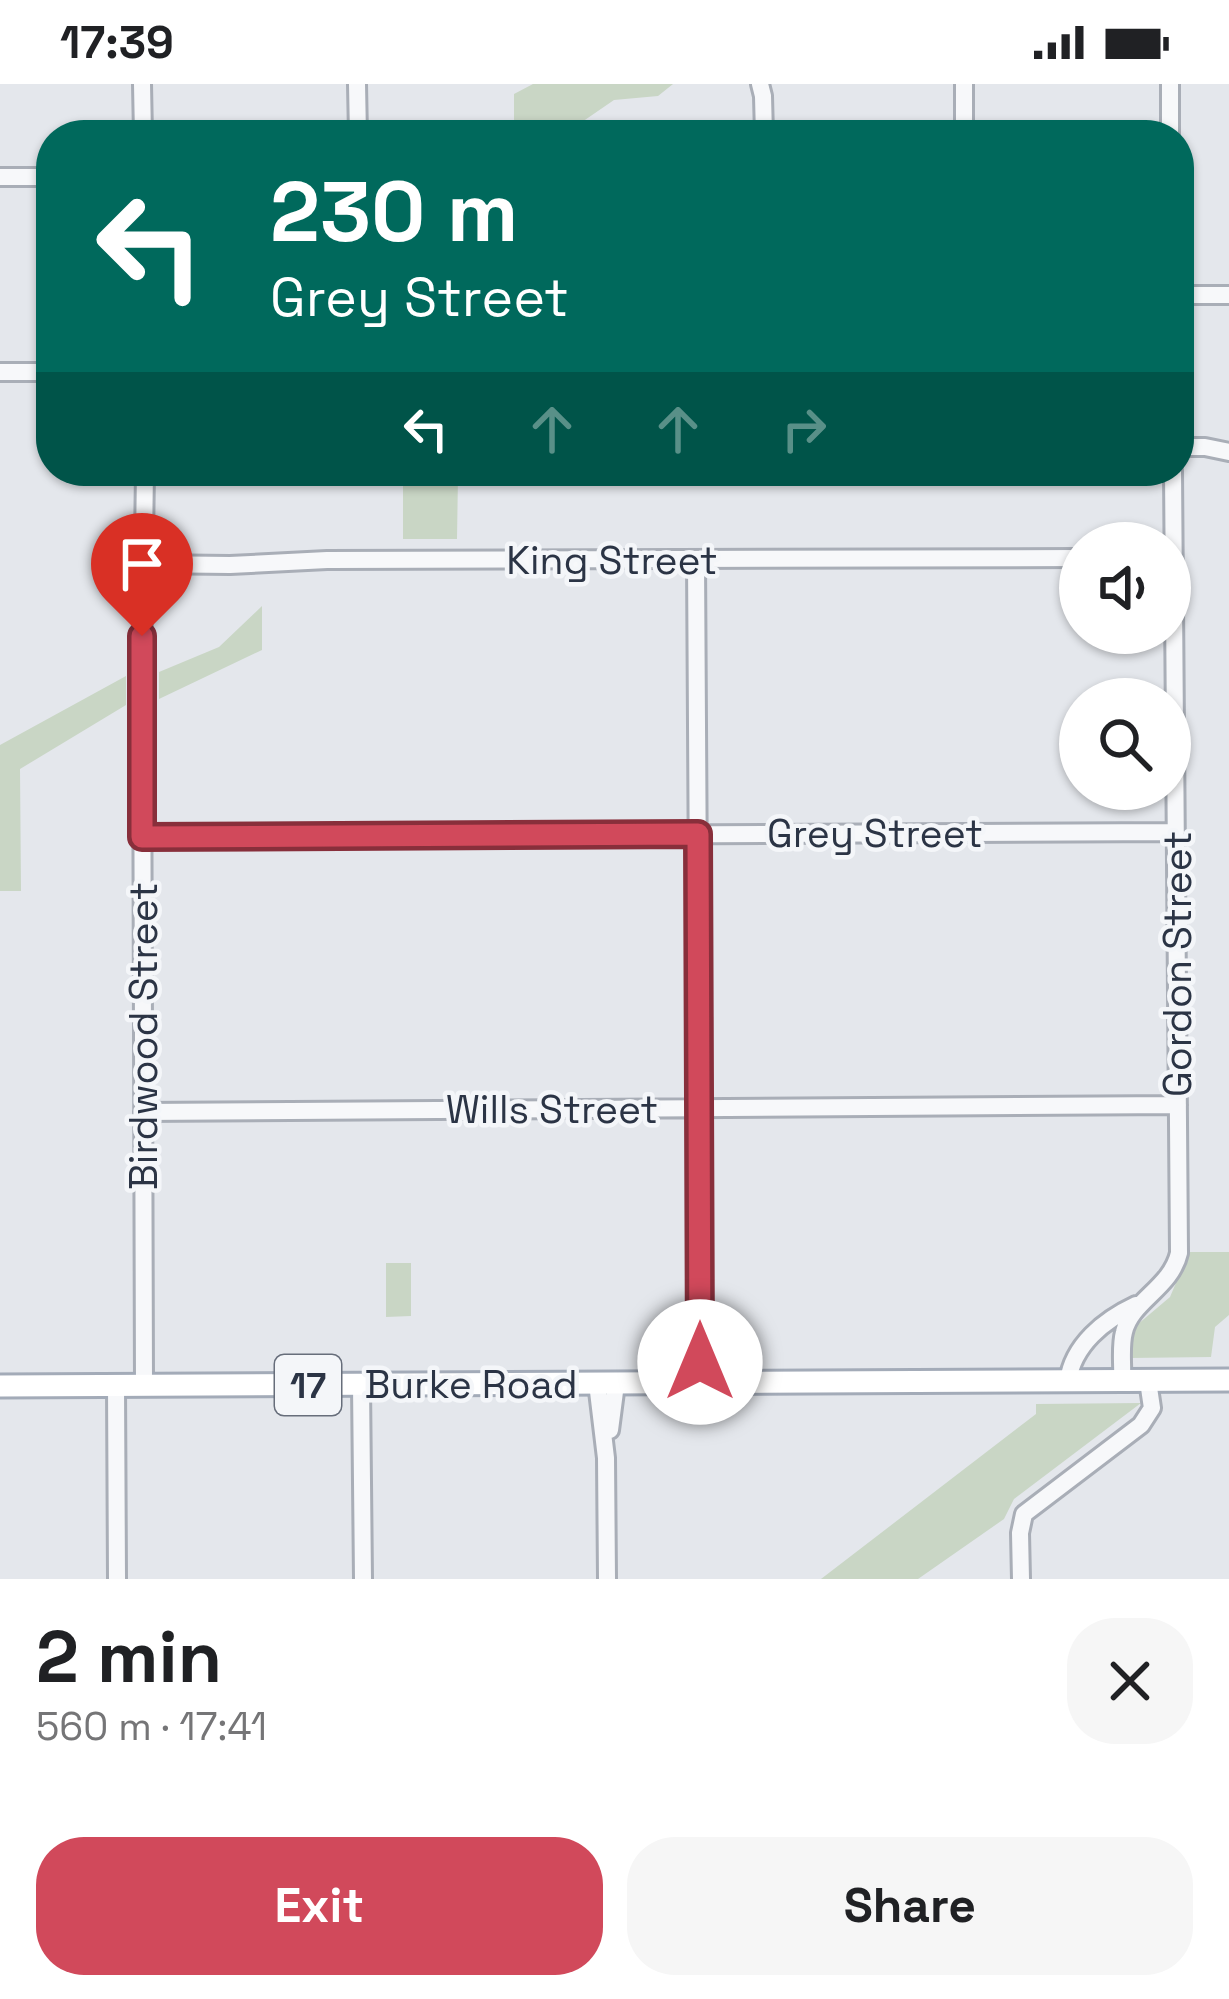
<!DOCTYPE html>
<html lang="en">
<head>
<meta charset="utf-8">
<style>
  :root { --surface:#fff; --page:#f6f6f6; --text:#202124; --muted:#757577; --accent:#d1495b }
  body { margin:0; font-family:"Space Grotesk",sans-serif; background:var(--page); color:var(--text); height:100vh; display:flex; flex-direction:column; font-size:45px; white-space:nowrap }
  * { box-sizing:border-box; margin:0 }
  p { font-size:39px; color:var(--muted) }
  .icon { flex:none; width:66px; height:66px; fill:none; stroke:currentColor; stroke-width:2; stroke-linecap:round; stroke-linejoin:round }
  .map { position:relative; height:1495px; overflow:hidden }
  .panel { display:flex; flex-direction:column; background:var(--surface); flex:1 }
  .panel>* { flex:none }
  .hud { position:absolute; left:36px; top:36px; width:1158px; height:366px; border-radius:48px; box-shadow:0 3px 9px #0004; background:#00695c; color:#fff; overflow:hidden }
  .fabs { position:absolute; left:1059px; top:438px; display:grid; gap:24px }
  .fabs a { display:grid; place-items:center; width:132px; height:132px; border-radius:50%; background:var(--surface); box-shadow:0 3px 9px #0004; font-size:60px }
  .pin { position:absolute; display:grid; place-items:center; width:102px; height:102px; color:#fff; margin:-123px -51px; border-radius:50% 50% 50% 0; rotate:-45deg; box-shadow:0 0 12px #0007 }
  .pin .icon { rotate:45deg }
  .me { position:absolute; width:132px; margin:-66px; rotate:0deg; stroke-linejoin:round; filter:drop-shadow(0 0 9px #0008) }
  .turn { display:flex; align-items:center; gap:42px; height:252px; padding:0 36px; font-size:54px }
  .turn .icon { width:156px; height:156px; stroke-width:2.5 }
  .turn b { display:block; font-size:84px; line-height:102px }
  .lanes { display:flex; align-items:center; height:114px; padding:0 36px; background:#0003; justify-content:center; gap:60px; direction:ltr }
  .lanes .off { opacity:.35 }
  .round { display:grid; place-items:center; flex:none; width:126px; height:126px; border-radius:48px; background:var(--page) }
  .summary { display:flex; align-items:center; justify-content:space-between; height:204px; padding:0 36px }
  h1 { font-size:72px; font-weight:800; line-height:90px }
  .primary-button { display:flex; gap:24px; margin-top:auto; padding:24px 36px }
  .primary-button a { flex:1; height:138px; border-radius:48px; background:var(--accent); color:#fff; font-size:48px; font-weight:800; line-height:138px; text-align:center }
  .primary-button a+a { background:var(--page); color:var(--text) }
  .status { display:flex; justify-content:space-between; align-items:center; height:84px; padding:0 60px; background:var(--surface); direction:ltr }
  .status svg { height:33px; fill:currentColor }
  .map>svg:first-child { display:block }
  .green { fill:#c9d6c5 }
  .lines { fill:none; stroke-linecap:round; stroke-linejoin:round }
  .minor-casing { stroke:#a9aeb7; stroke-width:22 }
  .major-casing { stroke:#a3abb8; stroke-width:27 }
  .minor { stroke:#f7f8fa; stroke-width:16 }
  .major { stroke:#fff; stroke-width:21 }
  .route-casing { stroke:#882f3b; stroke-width:30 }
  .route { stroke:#d1495b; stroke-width:21 }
  .labels { text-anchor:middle; stroke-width:9; stroke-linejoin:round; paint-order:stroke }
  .shield { fill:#f4f6f9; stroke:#676e7b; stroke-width:3 }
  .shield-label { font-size:36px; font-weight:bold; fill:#2b3445 }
  .street-label { font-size:39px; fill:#2b3445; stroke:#f4f6f9 }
</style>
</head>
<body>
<div class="status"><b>17:39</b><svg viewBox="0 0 49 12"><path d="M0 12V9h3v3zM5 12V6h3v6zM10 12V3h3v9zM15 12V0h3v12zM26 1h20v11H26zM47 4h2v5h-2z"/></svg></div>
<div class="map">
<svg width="1229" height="1495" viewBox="0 0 1229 1495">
  <rect width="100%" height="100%" fill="#e4e7ec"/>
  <path class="green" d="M 533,0 L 673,0 L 658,12 L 614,16 L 563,51 L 514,51 L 514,10 Z
    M 403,387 L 462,387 L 458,392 L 457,455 L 403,455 Z
    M 262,522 L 262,566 L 159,615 L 159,588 L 219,563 Z
    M 126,592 L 126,621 L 20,685 L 21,807 L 0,807 L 0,661 Z
    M 1189,1168 L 1229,1168 L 1229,1231 L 1215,1243 L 1211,1273 L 1129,1274 L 1131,1246 L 1170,1213 Z
    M 386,1179 L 411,1179 L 411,1232 L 386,1233 Z
    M 1141,1319 L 1014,1415 L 1004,1435 L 918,1495 L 821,1495 L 1036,1330 L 1036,1320 Z"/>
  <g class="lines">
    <g class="minor-casing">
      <path id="minor" d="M 142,0 L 143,51
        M 357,0 L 358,51
        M 760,0 L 763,12 L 764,51
        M 964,0 L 964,51
        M 1170,0 L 1170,51
        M 0,93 L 51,93
        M 1179,211 L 1229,211
        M 1179,252 L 1183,273 L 1179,289
        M 0,288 L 51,288
        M 1179,363 L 1205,363 L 1229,368
        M 696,476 L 701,1299
        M 144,480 L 230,481 L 327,476 L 1080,474
        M 142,753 L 1176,748
        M 143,1028 L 1178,1021
        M 1068,1297 C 1073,1261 1104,1236 1136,1221
        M 1122,1297 C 1123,1281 1120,1263 1124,1248 C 1131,1217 1171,1204 1179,1169 L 1173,387
        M 597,1299 L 606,1374 L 607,1495
        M 361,1301 L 363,1495
        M 116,1302 L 117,1495
        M 144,1302 L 142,598 L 145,387
        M 610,1346 L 616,1300
        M 1021,1495 L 1020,1449 L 1024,1430 L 1141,1341 L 1152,1324 L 1148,1297"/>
    </g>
    <g class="major-casing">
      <path id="major" d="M 0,1302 L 1229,1296"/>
    </g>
    <use href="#minor" class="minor"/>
    <use href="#major" class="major"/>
  </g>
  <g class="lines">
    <g class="route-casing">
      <path id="route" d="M 142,552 L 142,753 L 698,750 L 700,1278"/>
    </g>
    <use href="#route" class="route"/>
  </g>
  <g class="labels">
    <rect class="shield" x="275" y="1271" width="66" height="60" rx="9"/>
    <g class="shield-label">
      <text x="308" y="1314">17</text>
    </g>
    <g class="street-label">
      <text x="612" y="490">King Street</text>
      <text x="875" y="763">Grey Street</text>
      <text transform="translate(1177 880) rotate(-90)" y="14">Gordon Street</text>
      <text transform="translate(143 952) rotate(-90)" y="14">Birdwood Street</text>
      <text x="552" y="1039">Wills Street</text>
      <text x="471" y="1314">Burke Road</text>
    </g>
  </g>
</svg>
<div class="fabs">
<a><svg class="icon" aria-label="sound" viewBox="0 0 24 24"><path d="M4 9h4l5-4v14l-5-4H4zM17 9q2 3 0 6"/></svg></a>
<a><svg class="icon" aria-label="search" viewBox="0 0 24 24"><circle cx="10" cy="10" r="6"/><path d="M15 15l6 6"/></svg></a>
</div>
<div class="pin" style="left:142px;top:552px;background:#d93025"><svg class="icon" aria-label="arrive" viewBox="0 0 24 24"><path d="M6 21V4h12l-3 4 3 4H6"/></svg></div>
<svg class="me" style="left:700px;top:1278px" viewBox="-20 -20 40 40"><circle r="19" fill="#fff"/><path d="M0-13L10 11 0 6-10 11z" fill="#d1495b"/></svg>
<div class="hud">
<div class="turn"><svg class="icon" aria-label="left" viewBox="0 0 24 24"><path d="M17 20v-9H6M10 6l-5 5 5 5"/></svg><div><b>230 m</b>Grey Street</div></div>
<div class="lanes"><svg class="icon" aria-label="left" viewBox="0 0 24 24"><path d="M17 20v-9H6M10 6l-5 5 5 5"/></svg><svg class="icon off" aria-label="ahead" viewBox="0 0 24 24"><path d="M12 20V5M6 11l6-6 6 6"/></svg><svg class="icon off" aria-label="ahead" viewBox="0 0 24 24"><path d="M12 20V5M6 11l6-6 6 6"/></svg><svg class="icon off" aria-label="right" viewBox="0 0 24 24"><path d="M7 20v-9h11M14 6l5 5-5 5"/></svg></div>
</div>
</div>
<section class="panel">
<div class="summary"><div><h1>2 min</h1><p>560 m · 17:41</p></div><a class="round"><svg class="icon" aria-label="close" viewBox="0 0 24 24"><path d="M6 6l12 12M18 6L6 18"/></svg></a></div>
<div class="primary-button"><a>Exit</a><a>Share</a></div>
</section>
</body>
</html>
